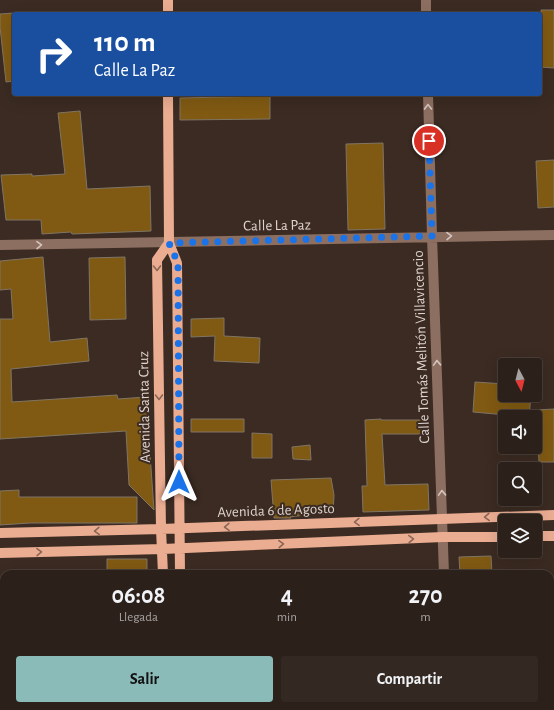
<!DOCTYPE html>
<html lang="es">
<head>
<meta charset="utf-8">
<style>
  :root { --surface:#2c201a; --page:#342823; --text:#f1f3f6; --muted:#a6a3a2; --line:#483e39; --accent:#8bbbb9 }
  body { margin:0; font-family:"Alegreya Sans",sans-serif; background:var(--page); color:var(--text); height:100vh; display:flex; flex-direction:column; font-size:15px; white-space:nowrap }
  * { box-sizing:border-box; margin:0 }
  p { font-size:13px; color:var(--muted) }
  .icon { flex:none; width:22px; height:22px; fill:none; stroke:currentColor; stroke-width:2; stroke-linecap:round; stroke-linejoin:round }
  .map { position:relative; flex:1; overflow:hidden }
  .drawer { position:absolute; left:0px; top:570px; width:554px; height:140px; display:flex; flex-direction:column; background:var(--surface); border-radius:12px 12px 0 0; box-shadow:0 4px 16px #0002,0 0 0 1px var(--line) }
  .drawer>* { flex:none }
  .hud { position:absolute; left:12px; top:12px; width:530px; height:84px; border-radius:4px; box-shadow:0 4px 16px #0002,0 0 0 1px var(--line); background:#1a4fa0; color:#fff; overflow:hidden }
  .needle { width:26px; rotate:173deg }
  .fabs { position:absolute; left:498px; top:358px; display:grid; gap:8px }
  .fabs a { display:grid; place-items:center; width:44px; height:44px; border-radius:4px; background:var(--surface); box-shadow:0 4px 16px #0002,0 0 0 1px var(--line); font-size:20px }
  .pin { position:absolute; display:grid; place-items:center; width:34px; height:34px; color:#fff; margin:-17px; border:2px solid #fff; border-radius:50%; box-shadow:0 1px 4px #0007 }
  .me { position:absolute; width:44px; margin:-22px; rotate:0deg; stroke-linejoin:round; filter:drop-shadow(0 0 3px #0008) }
  .turn { display:flex; align-items:center; gap:14px; height:84px; padding:0 16px; font-size:18px }
  .turn .icon { width:52px; height:52px; stroke-width:2.5 }
  .turn b { display:block; font-size:28px; line-height:34px }
  .eta { display:flex; justify-content:space-evenly; align-items:center; height:68px; text-align:center }
  .eta b { font-size:24px; font-weight:700; line-height:28px }
  .button { display:flex; gap:8px; margin-top:auto; padding:8px 16px }
  .button a { flex:1; height:46px; border-radius:4px; background:var(--accent); color:#111; font-size:16px; font-weight:700; line-height:46px; text-align:center }
  .button a+a { background:var(--page); color:var(--text) }
  .map>svg:first-child { display:block }
  .building { fill:#805a13; stroke:#807564 }
  .lines { fill:none; stroke-linecap:round; stroke-linejoin:round }
  .minor { stroke:#8d6f61; stroke-width:10 }
  .major { stroke:#ebad92; stroke-width:10 }
  .oneway { stroke:#d3c5be }
  .oneway2 { stroke:#8a6654 }
  .route { stroke:#1a73e8; stroke-width:7; stroke-dasharray:0 12.6 }
  .labels { text-anchor:middle; stroke-width:4; stroke-linejoin:round; paint-order:stroke }
  .street-label { font-size:15px; fill:#dfd4ce; stroke:#3b2b22 }
</style>
</head>
<body>
<div class="map">
<svg width="554" height="710" viewBox="0 0 554 710">
  <rect width="100%" height="100%" fill="#3b2b22"/>
  <path class="building" d="M 541,10 L 554,10 L 554,68 L 540,67 L 540,53 L 542,53 Z
    M 14,13 L 14,81 L 6,82 L 0,27 L 0,14 Z
    M 270,96 L 270,119 L 180,120 L 180,98 Z
    M 80,111 L 87,189 L 150,186 L 151,231 L 72,234 L 71,232 L 42,234 L 41,220 L 6,220 L 1,175 L 32,174 L 32,176 L 65,174 L 58,113 Z
    M 383,143 L 385,229 L 348,230 L 346,144 Z
    M 554,160 L 554,207 L 538,208 L 536,161 Z
    M 43,257 L 50,342 L 87,338 L 89,361 L 11,369 L 12,402 L 117,395 L 118,399 L 146,397 L 154,510 L 129,485 L 126,431 L 0,439 L 0,319 L 13,319 L 11,289 L 0,290 L 0,261 Z
    M 125,257 L 126,319 L 90,320 L 89,258 Z
    M 224,318 L 224,336 L 260,338 L 259,363 L 214,361 L 215,336 L 191,337 L 191,319 Z
    M 475,382 L 505,384 L 505,395 L 531,395 L 529,417 L 473,412 Z
    M 554,409 L 554,462 L 539,462 L 536,410 Z
    M 191,419 L 244,419 L 244,432 L 191,432 Z
    M 381,419 L 381,420 L 428,420 L 428,434 L 382,434 L 385,485 L 428,484 L 429,510 L 363,512 L 362,486 L 367,486 L 365,420 Z
    M 252,433 L 272,434 L 272,458 L 252,458 Z
    M 310,445 L 311,460 L 293,459 L 292,447 Z
    M 331,478 L 334,495 L 333,514 L 312,514 L 290,517 L 291,518 L 274,518 L 271,480 Z
    M 19,490 L 19,497 L 137,497 L 137,523 L 30,523 L 0,525 L 0,491 Z
    M 491,556 L 492,574 L 460,574 L 459,557 Z
    M 107,559 L 147,559 L 147,574 L 107,574 Z"/>
  <g class="lines">
    <path class="minor" d="M 426,0 L 426,14
      M 428,94 L 432,236 L 444,574
      M 0,245 C 185,243 369,237 554,235
      M 449,706 L 449,710"/>
    <path class="major" d="M 168,0 L 168,14
      M 168,94 L 169,243
      M 0,533 L 161,529 L 554,515
      M 535,536 L 554,536
      M 0,553 L 163,549 L 443,537 L 505,537
      M 163,574 L 161,529 L 157,260 L 169,243 L 177,263 L 180,574
      M 164,706 L 164,710
      M 180,710 L 180,706"/>
  </g>
  <defs><path id="oneway-chevron" d="M-2-3.5L2.5 0L-2 3.5" fill="none" stroke-width="1.6" stroke-linecap="round" stroke-linejoin="round"/></defs>
  <g class="oneway">
    <use href="#oneway-chevron" transform="translate(428 107) rotate(-91)"/>
    <use href="#oneway-chevron" transform="translate(449 236) rotate(-1)"/>
    <use href="#oneway-chevron" transform="translate(39 245) rotate(-1)"/>
    <use href="#oneway-chevron" transform="translate(437 363) rotate(-92)"/>
    <use href="#oneway-chevron" transform="translate(442 493) rotate(-92)"/>
  </g>
  <g class="oneway2">
    <use href="#oneway-chevron" transform="translate(157 268) rotate(89)"/>
    <use href="#oneway-chevron" transform="translate(159 397) rotate(89)"/>
    <use href="#oneway-chevron" transform="translate(487 517) rotate(178)"/>
    <use href="#oneway-chevron" transform="translate(357 522) rotate(178)"/>
    <use href="#oneway-chevron" transform="translate(227 527) rotate(178)"/>
    <use href="#oneway-chevron" transform="translate(97 531) rotate(178)"/>
    <use href="#oneway-chevron" transform="translate(411 539) rotate(-2)"/>
    <use href="#oneway-chevron" transform="translate(281 544) rotate(-2)"/>
    <use href="#oneway-chevron" transform="translate(39 552) rotate(-1)"/>
  </g>
  <g class="lines">
    <path class="route" d="M 179,482 L 178,263 L 169,243 L 432,236 L 429,141"/>
  </g>
  <g class="labels">
    <g class="street-label">
      <text transform="translate(277 225) rotate(-1)" y="5">Calle La Paz</text>
      <text transform="translate(421 347) rotate(-92)" y="5">Calle Tomás Melitón Villavicencio</text>
      <text transform="translate(144 407) rotate(-91)" y="5">Avenida Santa Cruz</text>
      <text transform="translate(276 510) rotate(-2)" y="5">Avenida 6 de Agosto</text>
    </g>
  </g>
</svg>
<div class="fabs">
<a><svg class="needle" viewBox="-14 -14 28 28"><path d="M0-13l5 13h-10z" fill="#e53935"/><path d="M0 13l5-13h-10z" fill="#a6a3a2"/></svg></a>
<a><svg class="icon" aria-label="sound" viewBox="0 0 24 24"><path d="M4 9h4l5-4v14l-5-4H4zM17 9q2 3 0 6"/></svg></a>
<a><svg class="icon" aria-label="search" viewBox="0 0 24 24"><circle cx="10" cy="10" r="6"/><path d="M15 15l6 6"/></svg></a>
<a><svg class="icon" aria-label="layers" viewBox="0 0 24 24"><path d="M12 4l9 5-9 5-9-5zM3 14l9 5 9-5"/></svg></a>
</div>
<div class="pin" style="left:429px;top:141px;background:#d93025"><svg class="icon" aria-label="arrive" viewBox="0 0 24 24"><path d="M6 21V4h12l-3 4 3 4H6"/></svg></div>
<svg class="me" style="left:179px;top:482px" viewBox="-20 -20 40 40"><path d="M0-17L14 15 0 8-14 15z" fill="#1a73e8" stroke="#fff" stroke-width="4"/></svg>
<div class="hud">
<div class="turn"><svg class="icon" aria-label="right" viewBox="0 0 24 24"><path d="M7 20v-9h11M14 6l5 5-5 5"/></svg><div><b>110 m</b>Calle La Paz</div></div>
</div>
<section class="drawer">
<div class="eta">
<div><b>06:08</b><p>Llegada</p></div>
<div><b>4</b><p>min</p></div>
<div><b>270</b><p>m</p></div>
</div>
<div class="button"><a>Salir</a><a>Compartir</a></div>
</section>
</div>
</body>
</html>
